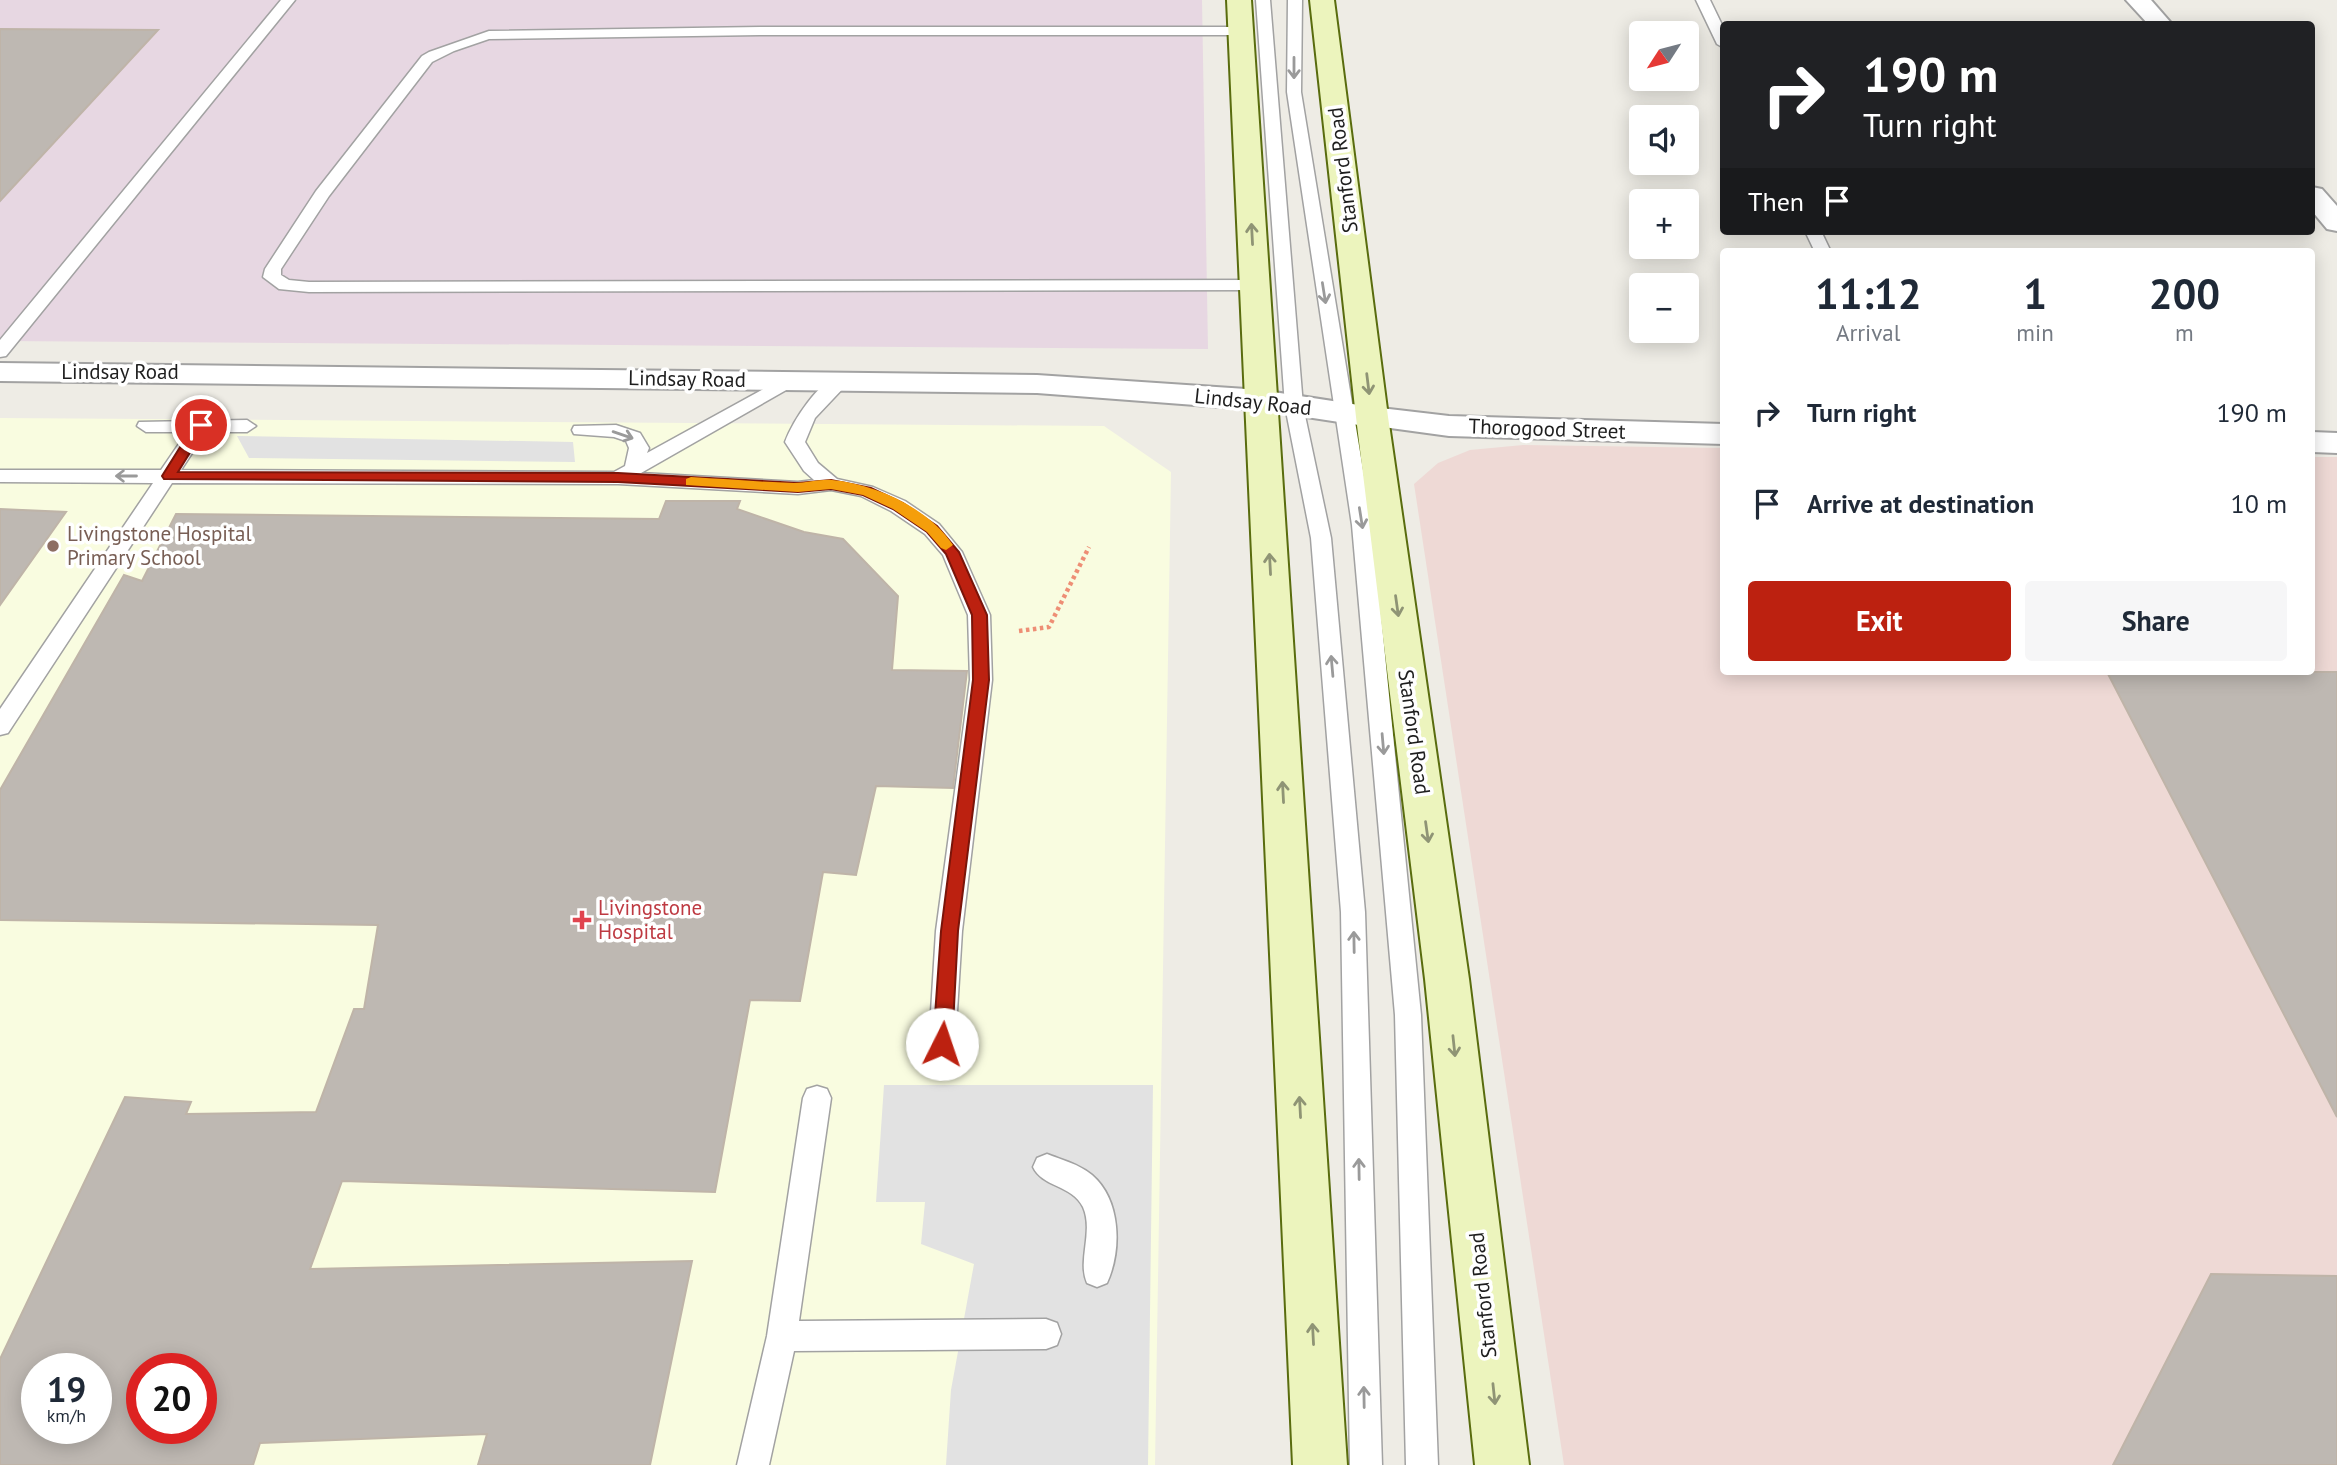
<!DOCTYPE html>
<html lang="en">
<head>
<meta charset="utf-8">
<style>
  :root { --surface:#fff; --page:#f6f6f7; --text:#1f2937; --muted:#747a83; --accent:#bc2110 }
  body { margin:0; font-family:"PT Sans",sans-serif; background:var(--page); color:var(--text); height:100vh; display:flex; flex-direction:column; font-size:26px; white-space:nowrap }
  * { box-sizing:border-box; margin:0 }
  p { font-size:23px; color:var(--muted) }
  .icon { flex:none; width:38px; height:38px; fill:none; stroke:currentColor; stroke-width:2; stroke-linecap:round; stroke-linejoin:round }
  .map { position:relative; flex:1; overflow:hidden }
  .panel { position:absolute; left:1720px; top:248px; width:595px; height:427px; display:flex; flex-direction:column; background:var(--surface); border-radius:7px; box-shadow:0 4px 18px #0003 }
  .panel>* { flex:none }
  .top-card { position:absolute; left:1720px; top:21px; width:595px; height:214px; border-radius:7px; box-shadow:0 4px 18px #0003; background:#202124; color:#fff; overflow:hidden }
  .needle { width:46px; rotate:234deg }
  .buttons { position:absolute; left:1629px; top:21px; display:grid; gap:14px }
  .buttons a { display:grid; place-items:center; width:70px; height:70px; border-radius:7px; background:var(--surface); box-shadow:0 4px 18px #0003; font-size:35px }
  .speed { position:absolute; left:21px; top:1353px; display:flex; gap:14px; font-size:35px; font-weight:700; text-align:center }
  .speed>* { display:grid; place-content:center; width:91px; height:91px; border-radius:50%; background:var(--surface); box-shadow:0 4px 18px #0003; line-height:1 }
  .speed small { font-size:18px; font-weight:400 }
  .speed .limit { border:10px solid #d22; background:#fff; color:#111 }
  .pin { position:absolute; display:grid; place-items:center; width:60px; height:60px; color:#fff; margin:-30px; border:4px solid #fff; border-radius:50%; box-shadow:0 2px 7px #0007 }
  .me { position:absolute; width:77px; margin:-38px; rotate:4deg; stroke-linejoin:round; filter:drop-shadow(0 0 5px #0008) }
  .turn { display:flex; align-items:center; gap:24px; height:147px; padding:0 28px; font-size:32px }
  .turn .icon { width:91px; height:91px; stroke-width:2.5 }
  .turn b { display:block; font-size:49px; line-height:60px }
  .then { display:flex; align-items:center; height:66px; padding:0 28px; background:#0003; gap:14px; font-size:26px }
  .eta { display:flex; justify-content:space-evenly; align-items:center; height:119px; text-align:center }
  .eta b { font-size:42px; font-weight:600; line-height:49px }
  .primary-button { display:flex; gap:14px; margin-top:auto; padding:14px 28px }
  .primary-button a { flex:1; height:80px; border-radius:7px; background:var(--accent); color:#fff; font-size:28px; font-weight:600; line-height:80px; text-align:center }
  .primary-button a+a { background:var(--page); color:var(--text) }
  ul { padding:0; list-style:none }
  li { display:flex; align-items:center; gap:21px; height:91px; padding:0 28px }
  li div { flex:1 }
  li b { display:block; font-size:26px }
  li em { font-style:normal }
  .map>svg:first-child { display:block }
  .commercial { fill:#eed9d5 }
  .industrial { fill:#e7d7e2 }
  .education { fill:#f9fce0; fill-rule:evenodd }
  .parking { fill:#e2e2e2 }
  .building { fill:#beb8b2; stroke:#bfb4a8; stroke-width:2; fill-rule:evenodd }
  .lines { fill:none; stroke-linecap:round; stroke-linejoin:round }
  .service-casing { stroke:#a2a2a2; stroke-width:3 }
  .minor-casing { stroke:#a2a2a2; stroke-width:4 }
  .tertiary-casing { stroke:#a2a2a2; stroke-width:4 }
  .secondary-casing { stroke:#596c0e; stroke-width:4 }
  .path { stroke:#ee8e75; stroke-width:4.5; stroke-dasharray:3.5 3.5; stroke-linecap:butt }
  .service { fill:#fff; fill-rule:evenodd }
  .minor { fill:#fff; fill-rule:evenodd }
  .tertiary { fill:#fff; fill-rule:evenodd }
  .secondary { fill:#ecf4bd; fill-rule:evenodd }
  .oneway { stroke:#9a9a9a }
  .oneway2 { stroke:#8f9475 }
  .route { fill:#bc2110; stroke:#7a150a; stroke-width:2 }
  .slow { fill:#f59e0b }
  .education-dot { fill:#8d6e63; stroke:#fff; stroke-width:2.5 }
  .health-dot { fill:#e0444e; stroke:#fff; stroke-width:2.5 }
  .labels { text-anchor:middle; stroke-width:7; stroke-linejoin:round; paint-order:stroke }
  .street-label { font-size:21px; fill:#1e1e1e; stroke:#fff }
  .education-label { font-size:21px; fill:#785e54; stroke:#fff; text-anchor:start }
  .health-label { font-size:21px; fill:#be3a42; stroke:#fff; text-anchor:start }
</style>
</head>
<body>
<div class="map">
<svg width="2337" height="1465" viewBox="0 0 2337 1465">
  <rect width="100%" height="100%" fill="#eeece5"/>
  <path class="commercial" d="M 1523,445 L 1724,448 L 1724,672 L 2312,672 L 2312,457 L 2337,457 L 2337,1465 L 1564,1465 L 1414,484 L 1438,463 L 1470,450 Z"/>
  <path class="industrial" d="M 0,0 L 1202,0 L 1208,349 L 0,341 Z"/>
  <path class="education" d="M 0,418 L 1104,426 L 1171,472 L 1155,1465 L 0,1465 ZM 37,1368 L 96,1368 L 96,1428 L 37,1428 ZM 142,1368 L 201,1368 L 201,1428 L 142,1428 Z"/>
  <path class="parking" d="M 237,436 L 573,442 L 575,462 L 249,458 Z
    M 884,1085 L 1153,1085 L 1148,1465 L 946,1465 L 951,1390 L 974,1264 L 921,1244 L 925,1202 L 876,1202 Z"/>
  <path class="building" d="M 0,29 L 158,30 L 0,201 Z
    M 666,501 L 740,501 L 737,509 L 804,532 L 843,539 L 898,596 L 892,670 L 967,671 L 953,788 L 876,786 L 856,875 L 823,872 L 800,1001 L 750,1000 L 715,1192 L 342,1181 L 310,1269 L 692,1261 L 650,1465 L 478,1465 L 487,1434 L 260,1443 L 253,1465 L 0,1465 L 0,1359 L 125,1097 L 191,1102 L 186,1114 L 316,1112 L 354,1009 L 364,1009 L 378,925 L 0,920 L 0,790 L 124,575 L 142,581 L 176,514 L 659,519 ZM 37,1368 L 96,1368 L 96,1428 L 37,1428 ZM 142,1368 L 201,1368 L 201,1428 L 142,1428 Z
    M 0,509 L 66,512 L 0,605 Z
    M 2107,672 L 2337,672 L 2337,1117 Z
    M 2211,1274 L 2337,1276 L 2337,1465 L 2113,1465 Z"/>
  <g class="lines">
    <g class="service-casing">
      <path id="service" d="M 281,0 L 295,0 L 6,356 L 0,357 L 0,340 Z
        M 1256,0 L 1270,0 L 1303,406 L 1331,538 L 1365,912 L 1382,1465 L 1350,1465 L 1341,912 L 1311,538 L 1285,406 Z
        M 1288,0 L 1302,0 L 1301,92 L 1372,525 L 1421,1015 L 1438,1465 L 1406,1465 L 1395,1015 L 1352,525 L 1287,92 Z
        M 1696,0 L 1710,0 L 1724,29 L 1724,48 L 1717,44 Z
        M 760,27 L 1241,27 L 1248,31 L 1241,35 L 760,35 L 489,39 L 454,51 L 432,62 L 329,196 L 281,269 L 281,275 L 289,280 L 309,282 L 1255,280 L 1264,285 L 1255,290 L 309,292 L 279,289 L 263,277 L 265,269 L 316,191 L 422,56 L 429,52 L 489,31 Z
        M 1805,231 L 1821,231 L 1831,252 L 1815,252 Z
        M 789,375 L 795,377 L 798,381 L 795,385 L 641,473 L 798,482 L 814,480 L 804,471 L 785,442 C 793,421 818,381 841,375 L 850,381 L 815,418 L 805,442 L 818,463 L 837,479 L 873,487 L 905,501 L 939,524 L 962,552 L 990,615 L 992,680 L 962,931 L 955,1044 L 951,1052 L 942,1056 L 933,1052 L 929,1044 L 936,931 L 970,680 L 968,615 L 943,555 L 925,534 L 891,511 L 861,496 L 831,490 L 798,494 L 618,484 L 172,483 L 8,733 L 0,735 L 0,709 L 153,483 L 0,482 L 0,470 L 161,470 L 187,432 L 146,432 L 137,426 L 139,422 L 247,420 L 256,426 L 247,432 L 206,432 L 181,470 L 614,472 L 625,466 L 629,448 L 626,441 L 614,437 L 574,434 L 572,430 L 574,426 L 616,425 L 640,433 L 649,448 L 647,453 Z
        M 817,1086 L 827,1089 L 831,1098 L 799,1321 L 1046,1319 L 1057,1323 L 1061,1334 L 1057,1345 L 1046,1349 L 794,1351 L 769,1465 L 737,1465 L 767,1336 L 803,1098 L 807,1089 Z
        M 1047,1154 C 1062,1160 1079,1164 1092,1175 C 1121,1200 1122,1250 1107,1283 L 1097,1287 L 1087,1283 C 1077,1260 1094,1232 1083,1207 C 1072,1185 1042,1187 1033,1167 L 1037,1158 Z"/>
    </g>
    <g class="minor-casing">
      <path id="minor" d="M 1372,407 L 1449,416 L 1724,424 L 1724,444 L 1449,436 L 1361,424 L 1356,417 L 1361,410 Z
        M 2312,432 L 2337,433 L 2337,453 L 2312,452 Z"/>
    </g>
    <g class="tertiary-casing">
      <path id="tertiary" d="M 2126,0 L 2151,0 L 2172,24 L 2148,24 Z
        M 2312,187 L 2322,189 L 2337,206 L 2337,231 L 2327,229 L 2312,211 Z
        M 0,363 L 1037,375 L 1261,390 L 1372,407 L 1383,410 L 1388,417 L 1383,424 L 1372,427 L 1261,410 L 1037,393 L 0,381 Z"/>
    </g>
    <g class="secondary-casing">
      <path id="secondary" d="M 1227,0 L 1251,0 L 1347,1465 L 1293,1465 Z
        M 1310,0 L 1334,0 L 1388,417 L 1469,979 L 1529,1465 L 1475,1465 L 1425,979 L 1356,417 Z"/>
    </g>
    <path class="path" d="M 1019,631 L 1049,627 L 1089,547"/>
    <use href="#service" class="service"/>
    <use href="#minor" class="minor"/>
    <use href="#tertiary" class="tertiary"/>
    <use href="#secondary" class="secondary"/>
  </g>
  <defs><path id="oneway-shaft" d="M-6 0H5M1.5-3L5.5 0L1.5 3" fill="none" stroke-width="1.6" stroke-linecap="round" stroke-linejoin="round" transform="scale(1.75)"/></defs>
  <g class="oneway">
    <use href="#oneway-shaft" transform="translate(1294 68) rotate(90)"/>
    <use href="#oneway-shaft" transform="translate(1324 293) rotate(81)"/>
    <use href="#oneway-shaft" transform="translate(623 435) rotate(19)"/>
    <use href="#oneway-shaft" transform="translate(126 476) rotate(-180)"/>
    <use href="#oneway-shaft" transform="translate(1361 518) rotate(81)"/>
    <use href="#oneway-shaft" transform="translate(1332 666) rotate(-95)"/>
    <use href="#oneway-shaft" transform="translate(1383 744) rotate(85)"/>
    <use href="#oneway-shaft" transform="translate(1354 942) rotate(-91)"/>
    <use href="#oneway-shaft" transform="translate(1359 1169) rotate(-91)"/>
    <use href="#oneway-shaft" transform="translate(1364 1397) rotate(-91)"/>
  </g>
  <g class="oneway2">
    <use href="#oneway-shaft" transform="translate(1252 234) rotate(-93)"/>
    <use href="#oneway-shaft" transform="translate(1368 384) rotate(83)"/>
    <use href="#oneway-shaft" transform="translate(1270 564) rotate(-93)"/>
    <use href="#oneway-shaft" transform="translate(1397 606) rotate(82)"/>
    <use href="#oneway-shaft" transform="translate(1283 792) rotate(-93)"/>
    <use href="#oneway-shaft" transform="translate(1427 832) rotate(82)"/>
    <use href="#oneway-shaft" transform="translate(1454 1046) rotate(84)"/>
    <use href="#oneway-shaft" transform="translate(1300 1107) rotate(-93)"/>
    <use href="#oneway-shaft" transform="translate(1313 1334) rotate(-93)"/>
    <use href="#oneway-shaft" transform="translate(1494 1394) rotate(84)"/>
  </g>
  <path class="route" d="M 201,421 L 207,425 L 178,472 L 618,473 L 798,483 L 831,480 L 871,488 L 903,503 L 937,526 L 959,552 L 987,615 L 989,680 L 958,931 L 952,1044 L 949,1050 L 942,1052 L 936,1050 L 933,1044 L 941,931 L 973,680 L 972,615 L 946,554 L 927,532 L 893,509 L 863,495 L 831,489 L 798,492 L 618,482 L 164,479 L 162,476 L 194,425 Z"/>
  <path class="slow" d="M 691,477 C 726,479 760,482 794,483 C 807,483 820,479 832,480 C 876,484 928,508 953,545 L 946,550 L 941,548 L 927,532 L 893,509 L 863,495 L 831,489 L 798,492 L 686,485 L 686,479 Z"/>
  <circle class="education-dot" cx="53" cy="546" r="7"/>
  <path class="health-dot" d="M578.5 909.5h7v7h7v7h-7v7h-7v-7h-7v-7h7z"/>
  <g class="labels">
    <g class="street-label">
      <text transform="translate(1343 170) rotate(-97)" y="7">Stanford Road</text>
      <text x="120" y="379">Lindsay Road</text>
      <text transform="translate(687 379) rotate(1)" y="7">Lindsay Road</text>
      <text transform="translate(1253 402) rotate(6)" y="7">Lindsay Road</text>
      <text transform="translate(1547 429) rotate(2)" y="7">Thorogood Street</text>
      <text transform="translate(1414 732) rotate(82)" y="7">Stanford Road</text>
      <text transform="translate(1483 1295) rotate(-96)" y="7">Stanford Road</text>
    </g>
    <g class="education-label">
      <text x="67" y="541">Livingstone Hospital<tspan x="67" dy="24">Primary School</tspan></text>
    </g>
    <g class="health-label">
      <text x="598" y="915">Livingstone<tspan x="598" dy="24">Hospital</tspan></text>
    </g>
  </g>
</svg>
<div class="buttons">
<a><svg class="needle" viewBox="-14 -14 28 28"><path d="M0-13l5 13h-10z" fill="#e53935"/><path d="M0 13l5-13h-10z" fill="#747a83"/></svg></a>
<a><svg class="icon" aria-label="sound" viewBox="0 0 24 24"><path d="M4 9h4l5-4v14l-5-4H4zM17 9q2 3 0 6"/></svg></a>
<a>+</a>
<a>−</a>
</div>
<div class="speed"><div>19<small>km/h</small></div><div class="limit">20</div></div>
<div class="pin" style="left:201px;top:425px;background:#d93025"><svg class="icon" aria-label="arrive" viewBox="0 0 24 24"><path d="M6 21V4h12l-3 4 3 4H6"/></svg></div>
<svg class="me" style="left:942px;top:1044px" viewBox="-20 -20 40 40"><circle r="19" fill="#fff"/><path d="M0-13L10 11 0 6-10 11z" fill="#bc2110"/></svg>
<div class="top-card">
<div class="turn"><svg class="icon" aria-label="right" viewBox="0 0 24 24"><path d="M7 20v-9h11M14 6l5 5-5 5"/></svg><div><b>190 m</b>Turn right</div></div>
<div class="then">Then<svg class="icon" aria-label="arrive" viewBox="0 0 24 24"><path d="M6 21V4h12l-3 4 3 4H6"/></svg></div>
</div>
<section class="panel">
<div class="eta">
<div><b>11:12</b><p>Arrival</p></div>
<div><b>1</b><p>min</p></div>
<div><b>200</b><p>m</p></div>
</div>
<ul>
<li><svg class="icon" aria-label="right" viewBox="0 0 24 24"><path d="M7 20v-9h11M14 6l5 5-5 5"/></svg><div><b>Turn right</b></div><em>190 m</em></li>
<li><svg class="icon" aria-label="arrive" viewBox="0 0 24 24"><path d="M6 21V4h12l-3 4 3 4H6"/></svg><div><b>Arrive at destination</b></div><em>10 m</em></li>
</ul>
<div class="primary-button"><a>Exit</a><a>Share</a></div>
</section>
</div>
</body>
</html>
